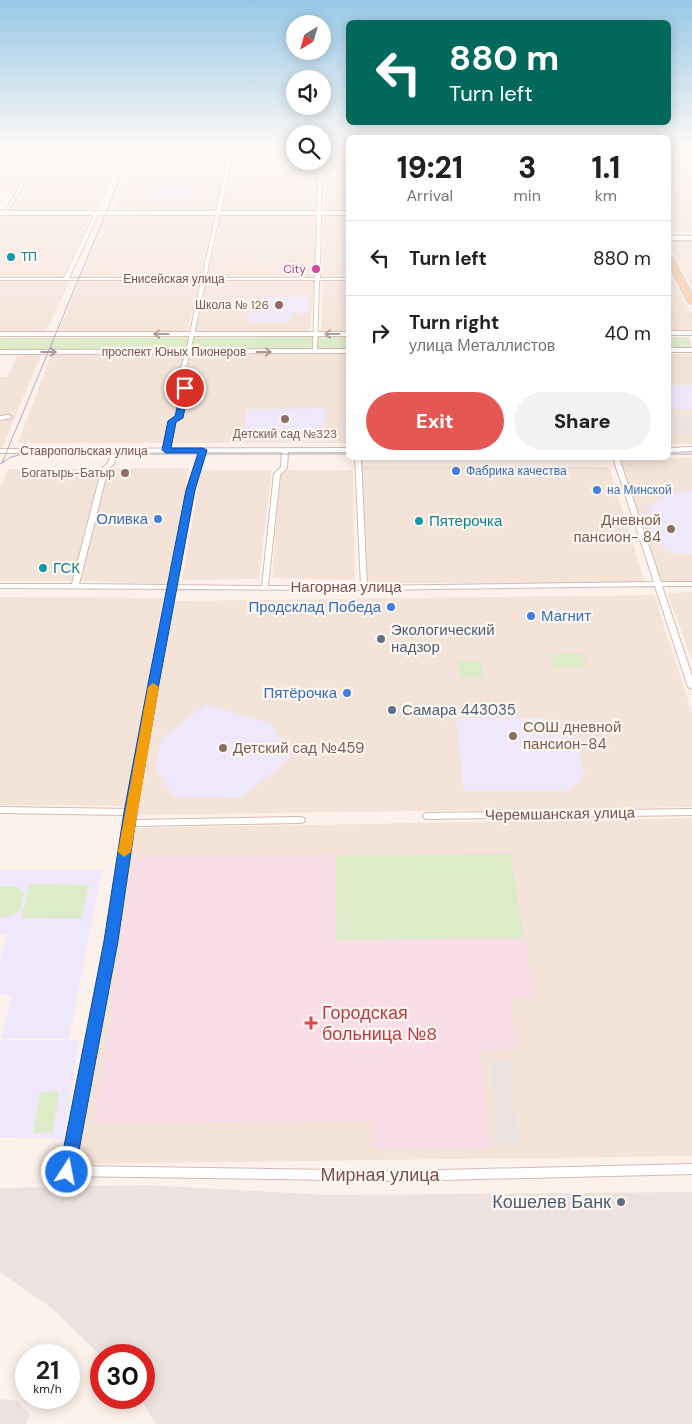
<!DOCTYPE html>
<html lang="en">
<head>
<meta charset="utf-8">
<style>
  :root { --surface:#fff; --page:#f2f2f2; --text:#202124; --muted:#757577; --line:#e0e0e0; --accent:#e55752 }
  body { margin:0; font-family:"DM Sans",sans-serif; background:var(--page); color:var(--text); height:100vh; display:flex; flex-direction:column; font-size:19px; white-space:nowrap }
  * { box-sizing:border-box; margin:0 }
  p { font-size:16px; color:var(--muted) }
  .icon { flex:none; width:28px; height:28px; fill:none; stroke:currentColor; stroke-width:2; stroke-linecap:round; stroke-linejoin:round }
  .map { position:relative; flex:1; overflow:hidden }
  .details { position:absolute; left:346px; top:135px; width:325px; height:325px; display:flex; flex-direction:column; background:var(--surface); border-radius:8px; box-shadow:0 2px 12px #0003 }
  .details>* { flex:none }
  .banner { position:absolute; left:346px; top:20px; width:325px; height:105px; border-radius:8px; box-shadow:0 2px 12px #0003; background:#00695c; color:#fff; overflow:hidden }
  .needle { width:32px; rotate:217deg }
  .controls { position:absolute; left:286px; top:15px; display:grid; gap:10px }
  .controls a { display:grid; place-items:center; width:45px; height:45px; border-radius:50%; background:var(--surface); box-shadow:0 2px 12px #0003; font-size:25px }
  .speed { position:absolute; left:15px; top:1344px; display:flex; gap:10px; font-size:25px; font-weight:700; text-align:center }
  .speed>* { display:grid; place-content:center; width:65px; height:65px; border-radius:50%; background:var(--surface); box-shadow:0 2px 12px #0003; line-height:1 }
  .speed small { font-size:12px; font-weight:400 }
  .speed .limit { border:8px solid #d22; background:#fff; color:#111 }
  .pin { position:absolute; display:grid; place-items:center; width:42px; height:42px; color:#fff; margin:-21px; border:2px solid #fff; border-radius:50%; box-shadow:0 1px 5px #0007 }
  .me { position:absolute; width:55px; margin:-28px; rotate:11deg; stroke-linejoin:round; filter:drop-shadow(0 0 4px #0008) }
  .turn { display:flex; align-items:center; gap:18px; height:105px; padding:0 20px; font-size:22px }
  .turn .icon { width:65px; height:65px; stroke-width:2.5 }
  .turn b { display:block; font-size:35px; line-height:42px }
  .eta { display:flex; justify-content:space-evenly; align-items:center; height:85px; text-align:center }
  .eta b { font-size:30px; font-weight:800; line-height:35px }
  .button { display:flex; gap:10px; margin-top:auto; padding:10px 20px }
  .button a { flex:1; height:58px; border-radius:30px; background:var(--accent); color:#fff; font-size:20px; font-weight:800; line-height:58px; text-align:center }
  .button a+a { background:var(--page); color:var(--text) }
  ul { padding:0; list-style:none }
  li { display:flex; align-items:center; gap:15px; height:75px; padding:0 20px; border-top:1px solid var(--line) }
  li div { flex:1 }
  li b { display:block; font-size:19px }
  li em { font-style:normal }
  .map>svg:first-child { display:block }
  .residential { fill:#f4e3d9 }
  .industrial { fill:#ece3e0 }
  .education { fill:#efe7fa }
  .medical { fill:#fadee7 }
  .green { fill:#ddebc8 }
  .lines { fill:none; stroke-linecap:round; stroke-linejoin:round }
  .minor-casing { stroke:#d2bbb2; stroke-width:2 }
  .tertiary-casing { stroke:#d2bbb2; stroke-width:2 }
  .secondary-casing { stroke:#d7bbb2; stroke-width:3 }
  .primary-casing { stroke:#d9cfcd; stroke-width:3 }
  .minor { fill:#fff; fill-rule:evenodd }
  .tertiary { fill:#fff; fill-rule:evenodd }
  .secondary { fill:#fff; fill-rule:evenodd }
  .primary { fill:#facaa5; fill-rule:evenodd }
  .tram { stroke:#b3a8c8; stroke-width:1 }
  .oneway { stroke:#af9894 }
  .route { fill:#1a73e8; stroke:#114b97 }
  .slow { fill:#f59e0b }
  .culture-dot { fill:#0f9aa8; stroke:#fff7f2; stroke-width:2 }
  .hotel-dot { fill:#d1479c; stroke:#fff7f2; stroke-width:2 }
  .education-dot { fill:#8d6e63; stroke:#fff7f2; stroke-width:2 }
  .shop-dot { fill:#3f7fe0; stroke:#fff7f2; stroke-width:2 }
  .service-dot { fill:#5c6f8a; stroke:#fff7f2; stroke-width:2 }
  .health-dot { fill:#e0444e; stroke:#fff7f2; stroke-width:2 }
  .labels { text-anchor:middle; stroke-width:4.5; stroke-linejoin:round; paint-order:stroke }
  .far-culture-label { font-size:12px; fill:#0d838f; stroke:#fff7f2; text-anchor:start }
  .far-hotel-label { font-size:12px; fill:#b23c85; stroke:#fff7f2; text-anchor:end }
  .far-street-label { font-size:12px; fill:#79544d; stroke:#fff7f2 }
  .far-education-label { font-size:12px; fill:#785e54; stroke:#fff7f2; text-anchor:end }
  .far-shop-label { font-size:12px; fill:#366cbe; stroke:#fff7f2; text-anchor:start }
  .shop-label { font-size:15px; fill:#366cbe; stroke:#fff7f2; text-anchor:end }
  .education-label { font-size:15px; fill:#785e54; stroke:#fff7f2; text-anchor:start }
  .culture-label { font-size:15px; fill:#0d838f; stroke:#fff7f2; text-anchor:start }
  .street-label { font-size:15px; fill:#79544d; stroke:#fff7f2 }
  .service-label { font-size:15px; fill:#4e5e75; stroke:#fff7f2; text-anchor:start }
  .near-health-label { font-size:18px; fill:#be3a42; stroke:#fff7f2; text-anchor:start }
  .near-street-label { font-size:18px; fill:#79544d; stroke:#fff7f2 }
  .near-service-label { font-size:18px; fill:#4e5e75; stroke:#fff7f2; text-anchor:end }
</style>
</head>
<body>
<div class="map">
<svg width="692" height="1424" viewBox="0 0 692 1424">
  <rect width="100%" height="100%" fill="#fdf2eb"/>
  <path class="residential" d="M 0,148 L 123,148 L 121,152 L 118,152 L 20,153 L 0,153 Z
    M 134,148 L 224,148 L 223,151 L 132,152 Z
    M 233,155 L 295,155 L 295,161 L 319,161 L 319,211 L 222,212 Z
    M 41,156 L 122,156 L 98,211 L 9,212 Z
    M 135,156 L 227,156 L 216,211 L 113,209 Z
    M 669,156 L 692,156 L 692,232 L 669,232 Z
    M 0,157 L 33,157 L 15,191 L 0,192 Z
    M 325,157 L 349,157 L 349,211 L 325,211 Z
    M 91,214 L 63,277 L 0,277 L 0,215 Z
    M 107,214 L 214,215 L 200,277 L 82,277 Z
    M 222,214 L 315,215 L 315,277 L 208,277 Z
    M 323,215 L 349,215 L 349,278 L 323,278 Z
    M 669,240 L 692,240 L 692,289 L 669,244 Z
    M 669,271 L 692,315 L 692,331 L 669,332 Z
    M 80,280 L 200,280 L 187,332 L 58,332 Z
    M 207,280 L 314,281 L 310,333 L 196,332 Z
    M 323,280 L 349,280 L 349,334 L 321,333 Z
    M 0,281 L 70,281 L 45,333 L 0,333 Z
    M 349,354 L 349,443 L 18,443 L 51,355 Z
    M 669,354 L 692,354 L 692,444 L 669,444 Z
    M 17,355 L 41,355 L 3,447 L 0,447 L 0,377 L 8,377 Z
    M 692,458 L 692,581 L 659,581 L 617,459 Z
    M 360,466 L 609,467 L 645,583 L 363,583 Z
    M 106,468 L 189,468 L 169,584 L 78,581 Z
    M 8,469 L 101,469 L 72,581 L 0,581 L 0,489 Z
    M 201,470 L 272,470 L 259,579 L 182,580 Z
    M 285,470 L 353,470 L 355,580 L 272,578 L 280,474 Z
    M 692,592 L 692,660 L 667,593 Z
    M 654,595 L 692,712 L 692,807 L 138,815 L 174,601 Z
    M 0,597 L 163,598 L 125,806 L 0,805 Z
    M 692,818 L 692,1156 L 77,1164 L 136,828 Z"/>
  <path class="industrial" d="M 669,417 L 692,417 L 692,434 L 669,434 Z
    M 490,1059 L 509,1059 L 519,1144 L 499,1144 Z
    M 146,1185 L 329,1195 L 692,1192 L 692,1424 L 156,1424 L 140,1398 L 144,1398 L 144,1355 L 101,1356 L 54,1310 L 0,1272 L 0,1188 Z
    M 0,1399 L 17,1401 L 29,1414 L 26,1424 L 0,1424 Z"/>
  <path class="education" d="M 193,182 L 188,201 L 147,202 L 153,183 Z
    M 252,297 L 308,297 L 307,313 L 292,313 L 291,322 L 248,322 Z
    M 669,385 L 692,385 L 692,409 L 669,409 Z
    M 325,408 L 324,429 L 244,429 L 247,409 Z
    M 692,491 L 692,554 L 667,553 L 645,521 L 650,505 L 672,492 Z
    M 206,704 L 271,724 L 291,758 L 241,798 L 174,797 L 156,768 L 161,739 Z
    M 456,718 L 542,718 L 574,736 L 585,775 L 570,791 L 464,791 Z
    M 0,870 L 102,870 L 69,1039 L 1,1039 L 12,995 L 0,994 L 0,960 L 7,935 L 0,934 Z
    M 0,1040 L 79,1040 L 64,1139 L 0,1137 Z"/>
  <path class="medical" d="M 511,853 L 534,997 L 510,998 L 517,1049 L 480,1050 L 489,1149 L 373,1149 L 371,1121 L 94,1123 L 134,857 Z"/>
  <path class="green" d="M 349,337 L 349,349 L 0,349 L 0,338 Z
    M 669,337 L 689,337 L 692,349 L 669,349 Z
    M 583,654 L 588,667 L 554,668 L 550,655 Z
    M 458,661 L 481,661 L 483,677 L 460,677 Z
    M 511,854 L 524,938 L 337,940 L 336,856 Z
    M 30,884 L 89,885 L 81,919 L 21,918 Z
    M 0,886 L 17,887 L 24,892 L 20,909 L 13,916 L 0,917 Z
    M 59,1091 L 53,1132 L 33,1133 L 40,1092 Z"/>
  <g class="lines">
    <g class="minor-casing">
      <path id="minor" d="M 230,148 L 234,148 L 206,278 L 315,278 L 319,161 L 322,161 L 320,278 L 349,278 L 349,280 L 319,280 L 317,351 L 315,352 L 313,351 L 315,280 L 206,280 L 190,352 L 182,384 L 188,389 L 182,418 L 176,422 L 169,451 L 166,453 L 163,451 L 170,421 L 176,417 L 182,389 L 176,384 L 186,352 L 201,280 L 0,280 L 0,278 L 64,278 L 95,213 L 97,212 L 99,213 L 69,278 L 202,278 Z
        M 39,154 L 41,155 L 7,213 L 4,214 L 37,155 Z
        M 9,415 L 11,416 L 11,418 L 0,420 L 0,416 Z
        M 115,449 L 118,451 L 114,464 L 108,469 L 79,584 L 169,585 L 188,490 L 200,451 L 203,449 L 206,451 L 194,490 L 176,585 L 262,586 L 274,474 L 281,467 L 282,451 L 285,449 L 288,451 L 287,468 L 280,475 L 268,586 L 361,586 L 355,458 L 361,458 L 367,586 L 654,582 L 613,458 L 619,458 L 661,582 L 692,582 L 692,586 L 662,586 L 692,676 L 692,689 L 688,687 L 655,586 L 364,590 L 175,589 L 157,684 L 135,820 L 301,817 L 304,818 L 305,820 L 304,822 L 301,823 L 134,826 L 116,941 L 73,1166 L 400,1171 L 692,1164 L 692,1174 L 400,1181 L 67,1176 L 63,1175 L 62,1171 L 106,941 L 126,825 L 125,823 L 127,815 L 0,813 L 0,807 L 128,809 L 149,684 L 168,589 L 0,588 L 0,584 L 72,584 L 102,468 L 108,463 L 112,451 Z
        M 692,809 L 692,815 L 427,819 L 424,818 L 423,816 L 424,814 L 427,813 Z"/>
    </g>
    <g class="tertiary-casing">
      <path id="tertiary" d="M 669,153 L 692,153 L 692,155 L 669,155 Z
        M 0,154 L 295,154 L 295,156 L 0,156 Z
        M 322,154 L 349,154 L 349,156 L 322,156 Z
        M 0,211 L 349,211 L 349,215 L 0,215 Z
        M 669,331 L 692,331 L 692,335 L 669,335 Z
        M 0,332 L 349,332 L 349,336 L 0,336 Z
        M 669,348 L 692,348 L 692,352 L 669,352 Z
        M 349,349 L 349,353 L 0,354 L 0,350 Z
        M 692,447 L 692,451 L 669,452 L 669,448 Z
        M 349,448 L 349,452 L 0,453 L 0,449 Z"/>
    </g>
    <g class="secondary-casing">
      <path id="secondary" d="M 669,236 L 692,236 L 692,240 L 669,240 Z"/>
    </g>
    <g class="primary-casing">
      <path id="primary" d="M 669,256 L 673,258 L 692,295 L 692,304 L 688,302 L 669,264 Z"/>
    </g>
    <use href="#minor" class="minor"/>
    <use href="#tertiary" class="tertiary"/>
    <use href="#secondary" class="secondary"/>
    <use href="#primary" class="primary"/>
    <path class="tram" d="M 669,454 L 692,454
      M 2,463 L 133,148
      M 0,464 L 11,457 L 23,454 L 349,454"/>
  </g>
  <defs><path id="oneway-shaft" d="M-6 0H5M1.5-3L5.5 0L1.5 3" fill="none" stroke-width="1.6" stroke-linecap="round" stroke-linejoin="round" transform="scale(1.25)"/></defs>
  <g class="oneway">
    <use href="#oneway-shaft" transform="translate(161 334) rotate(180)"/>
    <use href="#oneway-shaft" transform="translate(332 334) rotate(180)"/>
    <use href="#oneway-shaft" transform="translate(49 352)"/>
    <use href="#oneway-shaft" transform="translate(264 352)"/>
  </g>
  <linearGradient id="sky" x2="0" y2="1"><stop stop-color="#97c8e7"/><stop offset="0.43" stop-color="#fef9f6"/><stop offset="1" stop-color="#fef9f6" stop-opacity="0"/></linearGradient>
  <rect width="692" height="347" fill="url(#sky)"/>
  <path class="route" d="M 182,387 L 189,388 L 183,418 L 176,422 L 171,448 L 203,448 L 207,450 L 195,490 L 159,684 L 137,812 L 118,941 L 75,1172 L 73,1177 L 67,1179 L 61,1177 L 59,1172 L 104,941 L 124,812 L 148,684 L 186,490 L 198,453 L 166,453 L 162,450 L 168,421 L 175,416 Z"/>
  <path class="slow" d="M 153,683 L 159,687 L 131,852 L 124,857 L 118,852 L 148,687 Z"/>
  <g class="culture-dot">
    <circle cx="11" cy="257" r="5"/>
    <circle cx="419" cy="521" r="5"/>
    <circle cx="43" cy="568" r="5"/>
  </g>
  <circle class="hotel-dot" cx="316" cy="269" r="5"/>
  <g class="education-dot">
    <circle cx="279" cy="305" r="5"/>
    <circle cx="285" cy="419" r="5"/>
    <circle cx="125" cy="473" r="5"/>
    <circle cx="671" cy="529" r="5"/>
    <circle cx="513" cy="736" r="5"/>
    <circle cx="223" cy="748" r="5"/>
  </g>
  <g class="shop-dot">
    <circle cx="456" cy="471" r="5"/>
    <circle cx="597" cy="490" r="5"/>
    <circle cx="158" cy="519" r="5"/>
    <circle cx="391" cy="607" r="5"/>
    <circle cx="531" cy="616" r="5"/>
    <circle cx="347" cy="693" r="5"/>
  </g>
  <g class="service-dot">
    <circle cx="381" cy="639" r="5"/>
    <circle cx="392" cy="710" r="5"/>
    <circle cx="621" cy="1202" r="5"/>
  </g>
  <path class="health-dot" d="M308.5 1015.5h5v5h5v5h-5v5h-5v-5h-5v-5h5z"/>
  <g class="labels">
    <g class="far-culture-label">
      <text x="21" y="261">ТП</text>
    </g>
    <g class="far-hotel-label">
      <text x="306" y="273">City</text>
    </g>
    <g class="far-street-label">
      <text x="174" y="283">Енисейская улица</text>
      <text x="174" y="356">проспект Юных Пионеров</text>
      <text x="84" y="455">Ставропольская улица</text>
    </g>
    <g class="far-education-label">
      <text x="269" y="309">Школа № 126</text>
      <text x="285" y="438" text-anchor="middle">Детский сад №323</text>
      <text x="115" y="477">Богатырь-Батыр</text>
    </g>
    <g class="far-shop-label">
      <text x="466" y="475">Фабрика качества</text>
      <text x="607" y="494">на Минской</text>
    </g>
    <g class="shop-label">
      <text x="148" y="524">Оливка</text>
      <text x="381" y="612">Продсклад Победа</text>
      <text x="541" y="621" text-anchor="start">Магнит</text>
      <text x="337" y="698">Пятёрочка</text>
    </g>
    <g class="education-label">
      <text x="661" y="525" text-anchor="end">Дневной<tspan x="661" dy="17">пансион- 84</tspan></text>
      <text x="523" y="732">СОШ дневной<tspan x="523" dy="17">пансион-84</tspan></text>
      <text x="233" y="753">Детский сад №459</text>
    </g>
    <g class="culture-label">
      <text x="429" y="526">Пятерочка</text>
      <text x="53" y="573">ГСК</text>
    </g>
    <g class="street-label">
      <text x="346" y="592">Нагорная улица</text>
      <text transform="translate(560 814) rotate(-1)" y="5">Черемшанская улица</text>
    </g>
    <g class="service-label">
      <text x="391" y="635">Экологический<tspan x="391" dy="17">надзор</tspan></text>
      <text x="402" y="715">Самара 443035</text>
    </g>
    <g class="near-health-label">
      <text x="322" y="1019">Городская<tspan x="322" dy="21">больница №8</tspan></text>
    </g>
    <g class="near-street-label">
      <text x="380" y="1181">Мирная улица</text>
    </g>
    <g class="near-service-label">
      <text x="611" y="1208">Кошелев Банк</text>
    </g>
  </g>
</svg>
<div class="controls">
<a><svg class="needle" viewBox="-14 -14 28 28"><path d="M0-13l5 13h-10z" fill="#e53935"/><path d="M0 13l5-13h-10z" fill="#757577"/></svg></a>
<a><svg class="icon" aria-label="sound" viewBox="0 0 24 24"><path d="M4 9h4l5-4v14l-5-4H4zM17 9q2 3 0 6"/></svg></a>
<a><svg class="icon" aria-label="search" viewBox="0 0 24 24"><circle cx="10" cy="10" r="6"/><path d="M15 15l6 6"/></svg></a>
</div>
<div class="speed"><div>21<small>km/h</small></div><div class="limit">30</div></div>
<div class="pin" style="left:185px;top:388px;background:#d93025"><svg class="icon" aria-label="arrive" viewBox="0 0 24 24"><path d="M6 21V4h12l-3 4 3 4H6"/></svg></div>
<svg class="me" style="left:67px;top:1172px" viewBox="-20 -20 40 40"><circle r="17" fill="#1a73e8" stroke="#fff" stroke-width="3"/><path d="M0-11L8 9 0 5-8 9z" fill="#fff"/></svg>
<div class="banner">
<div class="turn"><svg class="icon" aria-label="left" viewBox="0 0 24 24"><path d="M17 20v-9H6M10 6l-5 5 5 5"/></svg><div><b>880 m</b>Turn left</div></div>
</div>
<section class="details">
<div class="eta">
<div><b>19:21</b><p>Arrival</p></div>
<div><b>3</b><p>min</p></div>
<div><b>1.1</b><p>km</p></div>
</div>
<ul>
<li><svg class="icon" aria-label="left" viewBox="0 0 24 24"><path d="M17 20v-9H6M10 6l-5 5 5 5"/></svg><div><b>Turn left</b></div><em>880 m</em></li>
<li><svg class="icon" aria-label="right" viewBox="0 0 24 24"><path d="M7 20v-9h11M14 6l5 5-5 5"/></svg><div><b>Turn right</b><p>улица Металлистов</p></div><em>40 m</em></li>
</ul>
<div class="button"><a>Exit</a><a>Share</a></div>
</section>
</div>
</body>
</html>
